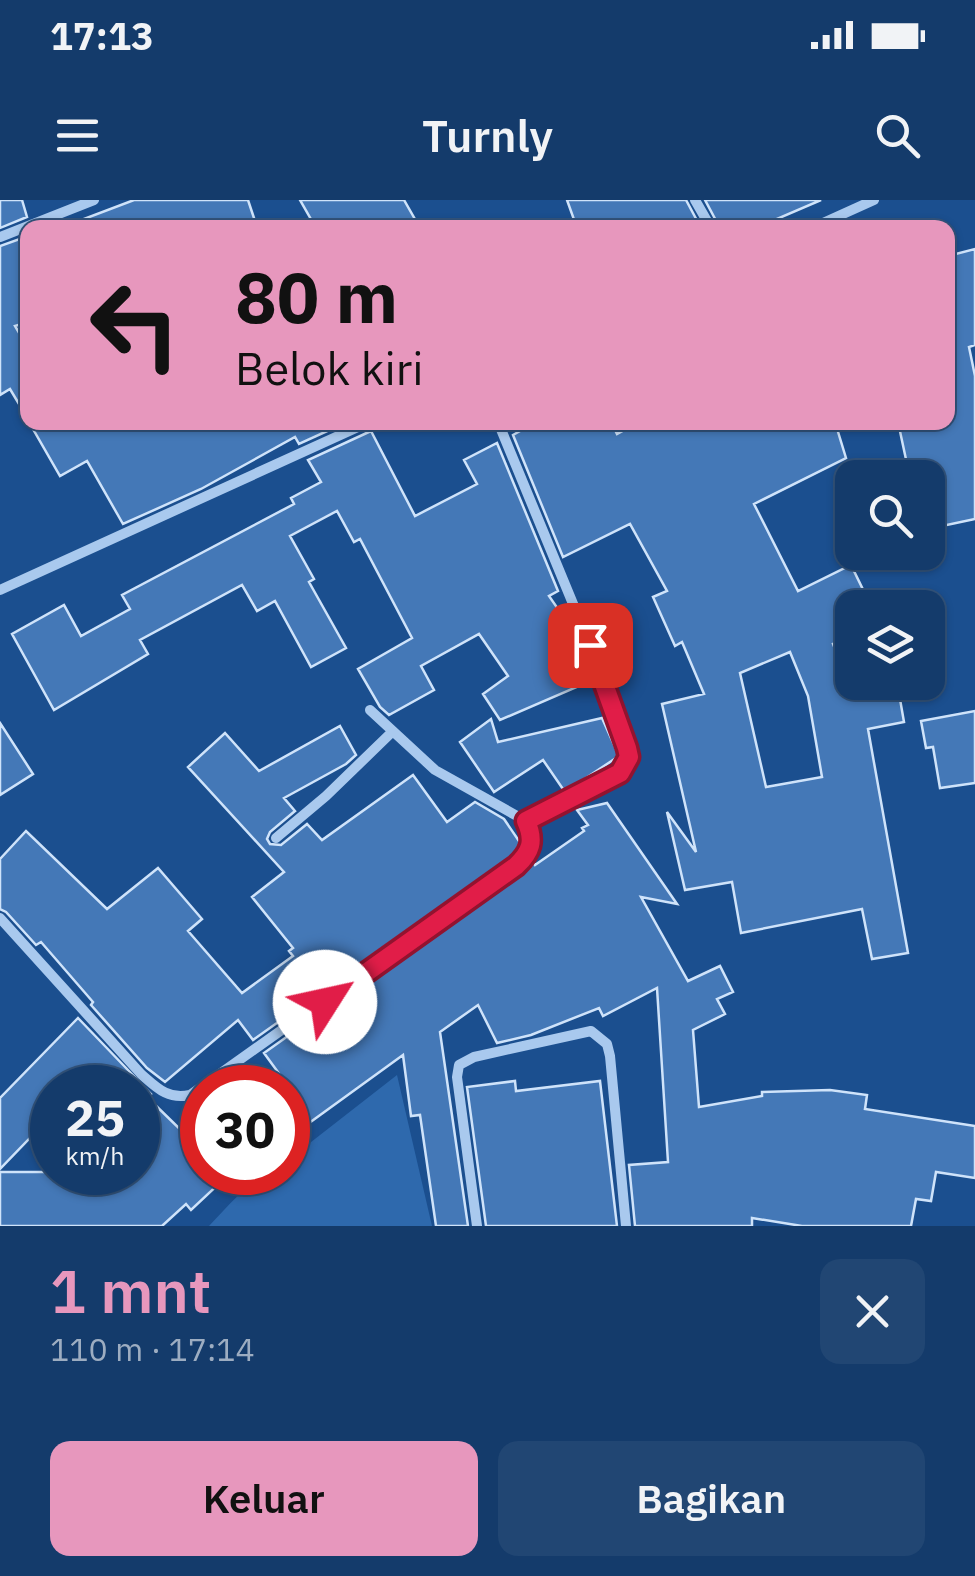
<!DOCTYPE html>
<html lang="id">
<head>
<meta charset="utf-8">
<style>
  :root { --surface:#143b6b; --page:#214673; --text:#f1f3f6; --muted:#9dadc1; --line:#33557e; --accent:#e797bd }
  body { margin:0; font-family:"IBM Plex Sans",sans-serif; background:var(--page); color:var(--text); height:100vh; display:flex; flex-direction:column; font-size:38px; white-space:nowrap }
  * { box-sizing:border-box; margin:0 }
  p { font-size:32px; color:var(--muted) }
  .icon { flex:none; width:55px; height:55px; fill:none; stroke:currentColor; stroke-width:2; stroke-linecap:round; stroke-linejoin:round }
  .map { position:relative; height:1026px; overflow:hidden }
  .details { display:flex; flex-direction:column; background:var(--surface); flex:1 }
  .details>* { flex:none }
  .guide { position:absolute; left:20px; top:20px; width:935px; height:210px; border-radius:20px; box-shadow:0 2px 8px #0004,0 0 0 2px var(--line); background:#e797bd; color:#111; overflow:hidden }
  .fabs { position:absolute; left:835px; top:260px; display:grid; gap:20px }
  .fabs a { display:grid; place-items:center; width:110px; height:110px; border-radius:20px; background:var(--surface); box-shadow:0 2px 8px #0004,0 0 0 2px var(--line); font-size:50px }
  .speed { position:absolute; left:30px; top:865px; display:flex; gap:20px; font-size:50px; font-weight:700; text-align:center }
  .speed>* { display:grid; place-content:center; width:130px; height:130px; border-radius:50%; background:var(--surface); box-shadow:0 2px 8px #0004,0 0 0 2px var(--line); line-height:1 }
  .speed small { font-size:25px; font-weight:400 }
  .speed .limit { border:15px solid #d22; background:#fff; color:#111 }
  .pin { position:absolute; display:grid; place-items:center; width:85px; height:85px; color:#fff; margin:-42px; border-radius:20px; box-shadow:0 5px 15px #0006 }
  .me { position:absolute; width:110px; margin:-55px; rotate:55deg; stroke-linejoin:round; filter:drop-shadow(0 0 8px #0008) }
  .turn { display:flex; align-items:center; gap:35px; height:210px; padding:0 50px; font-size:45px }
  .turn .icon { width:130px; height:130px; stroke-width:2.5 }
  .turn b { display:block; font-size:70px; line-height:85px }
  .round { display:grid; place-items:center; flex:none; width:105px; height:105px; border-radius:20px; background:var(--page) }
  .headline { display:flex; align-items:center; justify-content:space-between; height:170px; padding:0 50px }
  h1 { font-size:60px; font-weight:600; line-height:75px; color:var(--accent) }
  .cta { display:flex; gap:20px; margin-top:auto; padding:20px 50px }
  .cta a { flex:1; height:115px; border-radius:20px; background:var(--accent); color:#111; font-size:40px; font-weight:600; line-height:115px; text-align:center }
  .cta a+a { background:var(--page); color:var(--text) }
  .status { display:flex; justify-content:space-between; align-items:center; height:70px; padding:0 50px; background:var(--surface); direction:ltr }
  .status svg { height:28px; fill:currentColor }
  header { display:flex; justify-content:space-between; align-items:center; height:130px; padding:0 50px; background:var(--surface); font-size:45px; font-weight:600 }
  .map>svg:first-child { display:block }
  .green { fill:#2e69ad }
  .building { fill:#4478b7; stroke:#cfe3fa; stroke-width:2.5; fill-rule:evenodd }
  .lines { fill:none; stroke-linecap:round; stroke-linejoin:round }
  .minor { stroke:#a9c9ee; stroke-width:10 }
  .route-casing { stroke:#92132f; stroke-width:25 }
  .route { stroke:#e11d48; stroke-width:18 }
</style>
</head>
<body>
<div class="status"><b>17:13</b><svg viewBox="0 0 49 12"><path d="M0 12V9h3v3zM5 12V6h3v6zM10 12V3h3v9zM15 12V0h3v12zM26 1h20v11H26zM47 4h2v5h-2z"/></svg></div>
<header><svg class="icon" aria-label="menu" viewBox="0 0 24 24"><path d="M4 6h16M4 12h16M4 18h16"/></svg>Turnly<svg class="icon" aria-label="search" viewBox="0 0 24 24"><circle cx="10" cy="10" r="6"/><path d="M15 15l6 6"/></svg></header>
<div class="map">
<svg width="975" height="1026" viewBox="0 0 975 1026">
  <rect width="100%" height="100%" fill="#1b4f8f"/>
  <path class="green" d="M 397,875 L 432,1026 L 209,1026 C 231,1003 254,972 288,972 L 288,960 Z"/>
  <path class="building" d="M 0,0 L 22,0 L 27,17 L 0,28 Z
    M 134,0 L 248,0 L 255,21 L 236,28 L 69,28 L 68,25 Z
    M 300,0 L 404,0 L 420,28 L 316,28 Z
    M 567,0 L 686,0 L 701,28 L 577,28 Z
    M 705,0 L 821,0 L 756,28 L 720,28 Z
    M 28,36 L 28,122 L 15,126 L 28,148 L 28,219 L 10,189 L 0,195 L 0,46 Z
    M 975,49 L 975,145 L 969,147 L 975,176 L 975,319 L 928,329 L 928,278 L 910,278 L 898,222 L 948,222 L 948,56 Z
    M 29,222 L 347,222 L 299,244 L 295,237 L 201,289 L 123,324 L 87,261 L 60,276 Z
    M 536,222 L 611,222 L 617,234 L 639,222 L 835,222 L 846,258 L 754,304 L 798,391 L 851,365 L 872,408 L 852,408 L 852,435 L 833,444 L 848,482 L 897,482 L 904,522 L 868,529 L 908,753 L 872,759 L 862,709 L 741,733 L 732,682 L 685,690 L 667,612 L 696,652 L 662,504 L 704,494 L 682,442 L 675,446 L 653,397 L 667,391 L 630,324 L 563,357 L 513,235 ZM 790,452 L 808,496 L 822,577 L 766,587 L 740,473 Z
    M 371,231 L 415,316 L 477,284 L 464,260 L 497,243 L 558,391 L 549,396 L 578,438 L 581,446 L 575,450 L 593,480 L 500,520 L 483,494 L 508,476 L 479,434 L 421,466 L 434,490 L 389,515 L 380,507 L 358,469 L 412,438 L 360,339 L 354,342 L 337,311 L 290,336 L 314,379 L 309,382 L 346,448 L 311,467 L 275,401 L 257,411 L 242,385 L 140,440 L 148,454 L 54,510 L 12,434 L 64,405 L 81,436 L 130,409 L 122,395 L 294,304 L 291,298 L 321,282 L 308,260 Z
    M 975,511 L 975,583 L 940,588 L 933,547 L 926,548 L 921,521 Z
    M 602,518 L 619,556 L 565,592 L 543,560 L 494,592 L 460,542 L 491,519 L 498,542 Z
    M 0,523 L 33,574 L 0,595 Z
    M 340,526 L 356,555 L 346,564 L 284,598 L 295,611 L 270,632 L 267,639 L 270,644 L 281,645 L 307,624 L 322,640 L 413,575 L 447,622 L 475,602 L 504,619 L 521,644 L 519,651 L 253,840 L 238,820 L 165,882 L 147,868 L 91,805 L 93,802 L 41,742 L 36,745 L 6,712 L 0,709 L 0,659 L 26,631 L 107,709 L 158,668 L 202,719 L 188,731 L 242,793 L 293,756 L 289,751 L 293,748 L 252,697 L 284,672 L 188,567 L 225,533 L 259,571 Z
    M 607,603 L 677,704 L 641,697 L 688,781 L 720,766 L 733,792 L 717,799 L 725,814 L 693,830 L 699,907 L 762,896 L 762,892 L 830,890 L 867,895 L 865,909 L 975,926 L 975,978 L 936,972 L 931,1001 L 916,999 L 911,1026 L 802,1026 L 752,1018 L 752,1026 L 635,1026 L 629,965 L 668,962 L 657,788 L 603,816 L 599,808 L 531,835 L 497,843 L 478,805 L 440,832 L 468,1026 L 436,1026 L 420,915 L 411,916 L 403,855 L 305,926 L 288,902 L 288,888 L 275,885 L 283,879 L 264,853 L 533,662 L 535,665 L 584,631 L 582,628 L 588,625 L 577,610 Z
    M 78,818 L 151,894 L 148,898 L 184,933 L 181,936 L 202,959 L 202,972 L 216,972 L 223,980 L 191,1010 L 186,1004 L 162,1026 L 0,1026 L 0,972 L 138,972 L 138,888 L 52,888 L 52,915 L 0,969 L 0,898 Z
    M 515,881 L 516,891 L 600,881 L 617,1026 L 486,1026 L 467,887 Z"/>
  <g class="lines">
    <path class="minor" d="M 695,0 L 711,28
      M 812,28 L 874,0
      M 0,37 L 94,0
      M 498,222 L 590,445 L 629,557 L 620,573 L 610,580 L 526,621
      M 0,390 L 369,222
      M 276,638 L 326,596 L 392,532
      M 0,718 L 141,874 C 157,888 168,900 190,895 L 527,656 L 532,634 L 526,621 L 435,570 L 370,510
      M 477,1026 L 457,877 L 459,865 L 474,857 L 591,831 L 607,844 L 610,856 L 626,1026"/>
  </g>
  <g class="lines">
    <g class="route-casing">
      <path id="route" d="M 325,802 L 516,666 C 531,652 535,641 526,621 L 620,573 L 629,557 L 627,548 L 590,445"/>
    </g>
    <use href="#route" class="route"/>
  </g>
</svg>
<div class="fabs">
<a><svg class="icon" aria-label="search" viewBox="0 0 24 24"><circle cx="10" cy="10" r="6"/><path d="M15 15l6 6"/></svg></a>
<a><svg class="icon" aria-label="layers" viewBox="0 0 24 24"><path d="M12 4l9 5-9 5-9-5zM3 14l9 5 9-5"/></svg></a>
</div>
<div class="speed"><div>25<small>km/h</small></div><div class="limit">30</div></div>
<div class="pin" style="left:590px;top:445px;background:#d93025"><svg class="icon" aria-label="arrive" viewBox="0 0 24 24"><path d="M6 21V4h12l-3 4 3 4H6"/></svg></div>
<svg class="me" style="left:325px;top:802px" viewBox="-20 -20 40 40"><circle r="19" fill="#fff"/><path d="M0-13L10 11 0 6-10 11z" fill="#e11d48"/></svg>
<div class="guide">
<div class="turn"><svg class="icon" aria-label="left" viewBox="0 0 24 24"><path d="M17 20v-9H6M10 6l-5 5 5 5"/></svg><div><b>80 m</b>Belok kiri</div></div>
</div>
</div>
<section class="details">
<div class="headline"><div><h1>1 mnt</h1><p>110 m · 17:14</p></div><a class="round"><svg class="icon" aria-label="close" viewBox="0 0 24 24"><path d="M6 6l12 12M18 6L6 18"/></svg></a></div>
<div class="cta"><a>Keluar</a><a>Bagikan</a></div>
</section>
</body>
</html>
